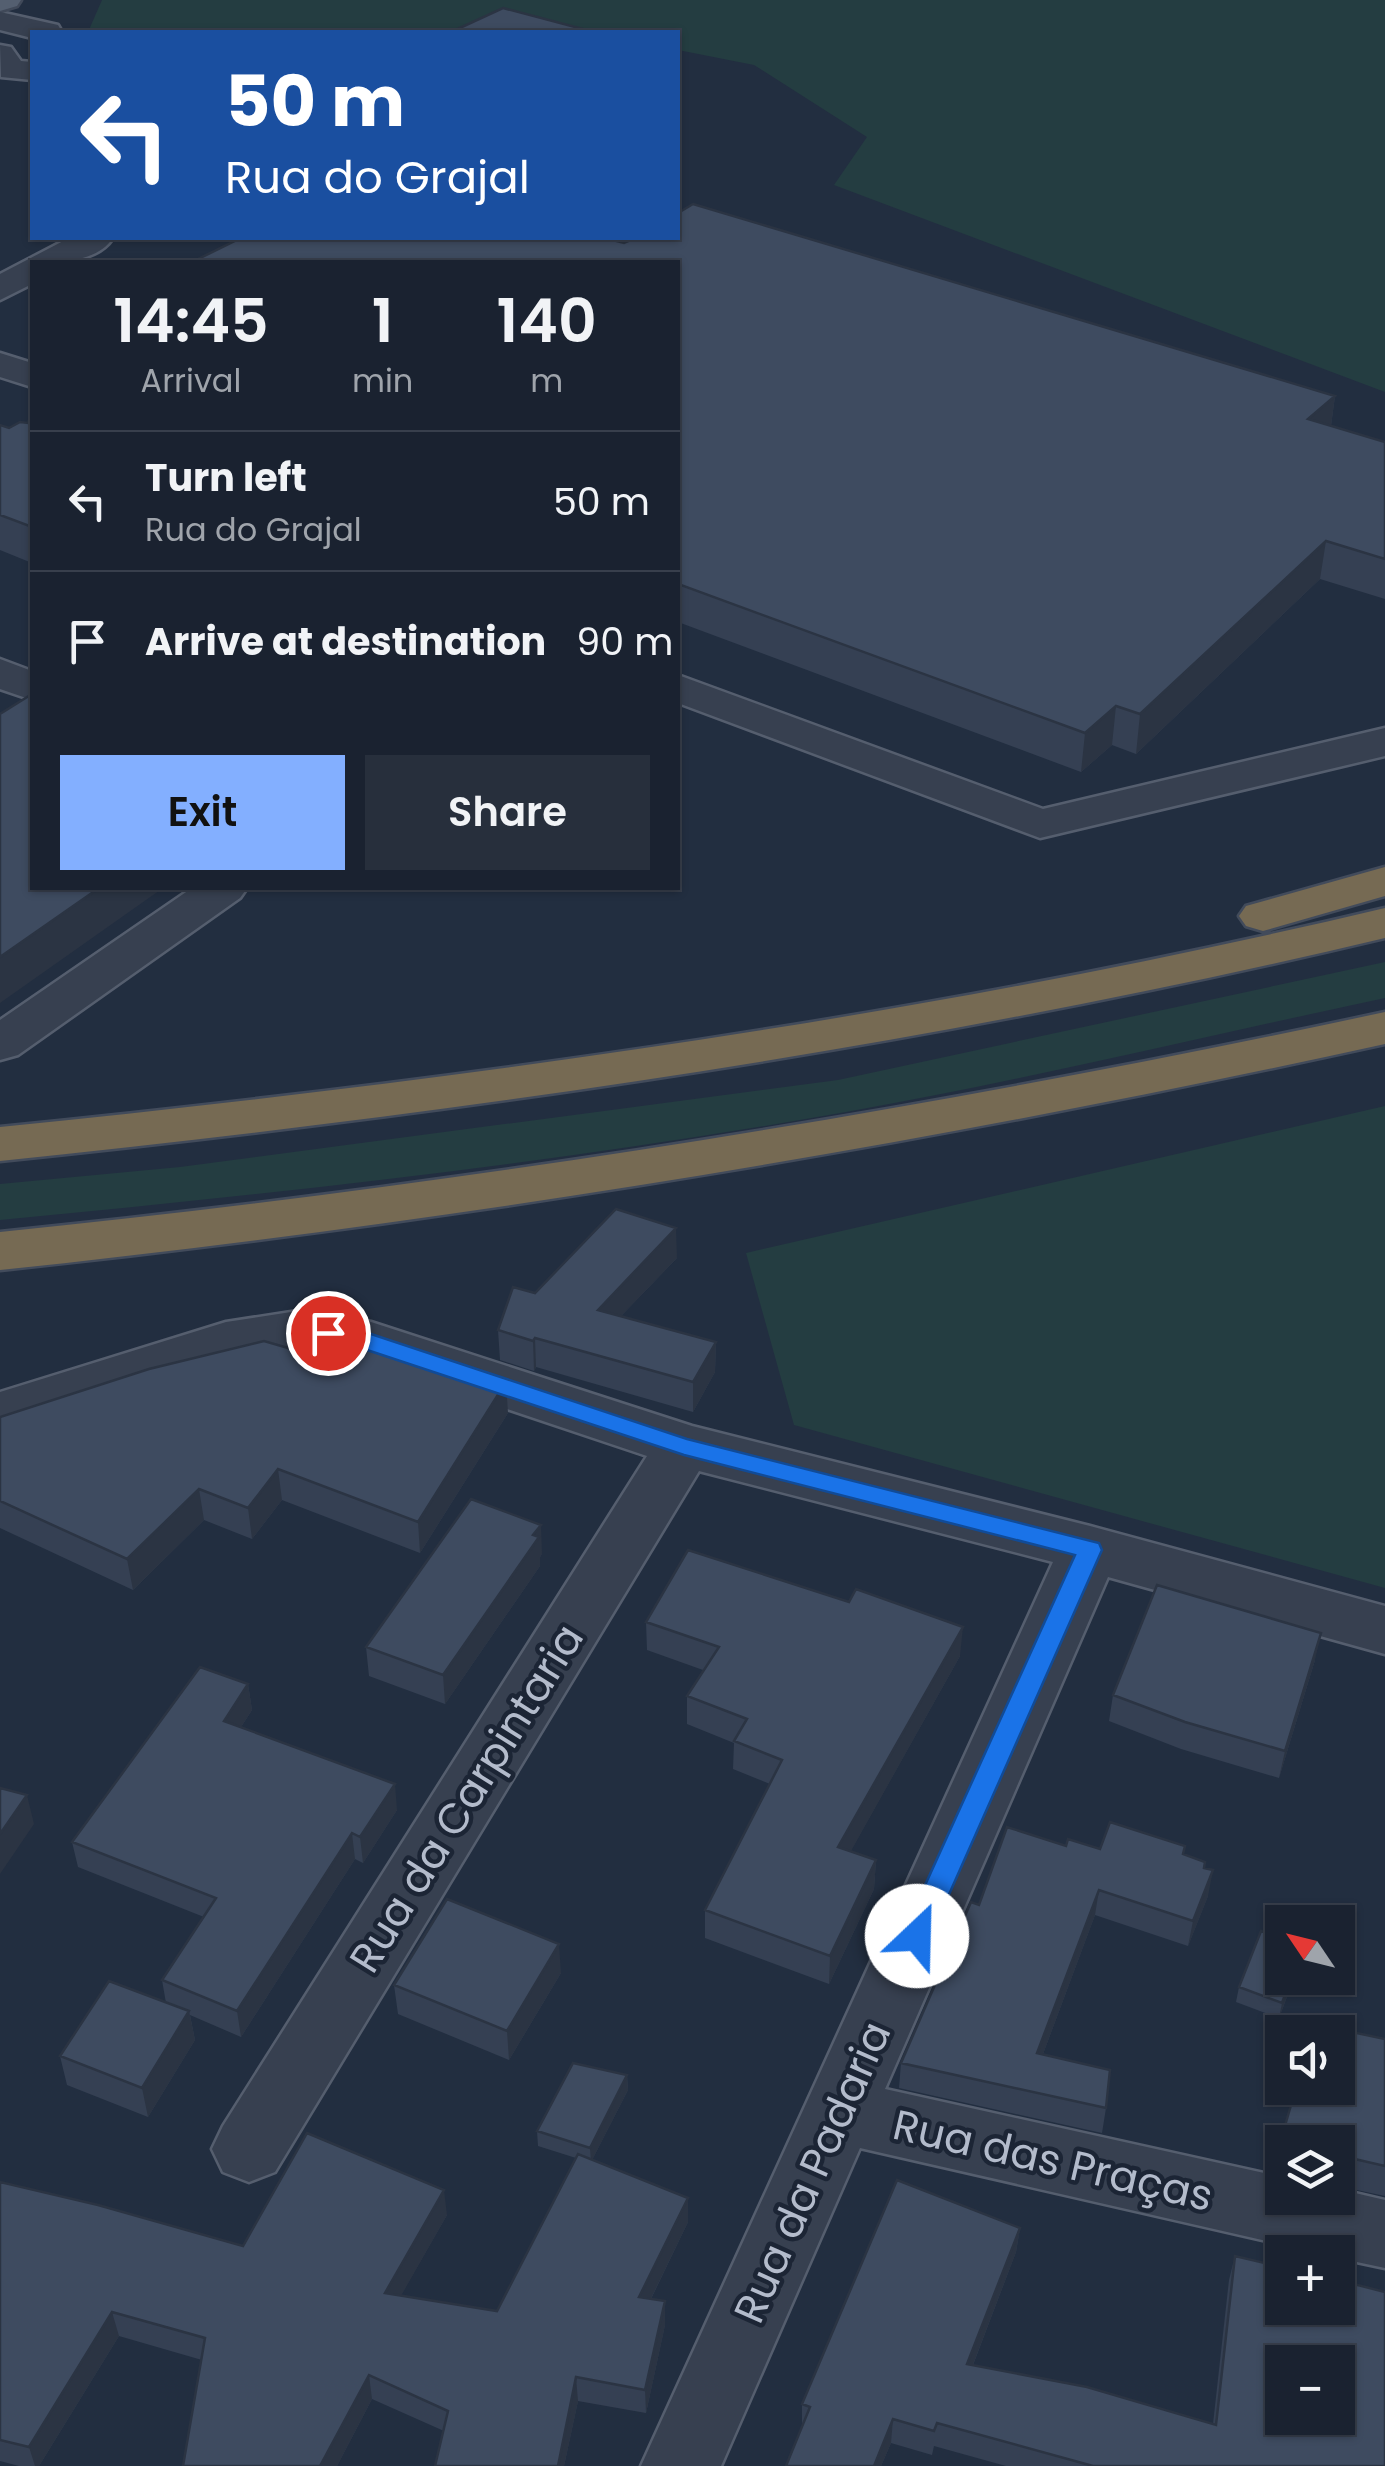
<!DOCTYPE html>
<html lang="en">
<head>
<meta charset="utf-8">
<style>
  :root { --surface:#1a2230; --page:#272f3c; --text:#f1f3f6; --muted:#9fa4ab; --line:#383f4c; --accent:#83afff }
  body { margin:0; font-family:Poppins,sans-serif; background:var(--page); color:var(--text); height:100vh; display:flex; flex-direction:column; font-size:38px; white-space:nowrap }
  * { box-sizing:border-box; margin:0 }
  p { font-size:32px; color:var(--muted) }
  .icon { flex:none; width:55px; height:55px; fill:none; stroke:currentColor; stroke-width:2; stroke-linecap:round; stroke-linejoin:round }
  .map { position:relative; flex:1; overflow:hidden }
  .panel { position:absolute; left:30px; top:260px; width:650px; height:630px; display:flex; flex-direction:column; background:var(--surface); border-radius:0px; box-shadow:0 2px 8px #0004,0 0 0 2px var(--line) }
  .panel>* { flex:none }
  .guide { position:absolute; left:30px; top:30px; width:650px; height:210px; border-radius:0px; box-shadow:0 2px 8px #0004,0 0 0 2px var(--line); background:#1a4fa0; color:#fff; overflow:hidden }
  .needle { width:65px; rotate:305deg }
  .buttons { position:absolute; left:1265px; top:1905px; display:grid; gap:20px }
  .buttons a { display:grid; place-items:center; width:90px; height:90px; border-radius:0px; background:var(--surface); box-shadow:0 2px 8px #0004,0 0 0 2px var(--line); font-size:50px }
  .pin { position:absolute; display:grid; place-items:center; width:85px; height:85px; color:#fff; margin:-42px; border:5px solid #fff; border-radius:50%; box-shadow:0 2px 10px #0007 }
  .me { position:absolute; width:110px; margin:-55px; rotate:24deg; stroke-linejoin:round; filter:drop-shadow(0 0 8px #0008) }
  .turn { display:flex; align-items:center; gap:35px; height:210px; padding:0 30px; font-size:45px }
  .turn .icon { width:130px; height:130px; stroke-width:2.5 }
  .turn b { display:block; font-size:70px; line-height:85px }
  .eta { display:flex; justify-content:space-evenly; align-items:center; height:170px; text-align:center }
  .eta b { font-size:60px; font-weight:600; line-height:70px }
  .cta { display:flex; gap:20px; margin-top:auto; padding:20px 30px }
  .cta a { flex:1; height:115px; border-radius:0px; background:var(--accent); color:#111; font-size:40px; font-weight:600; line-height:115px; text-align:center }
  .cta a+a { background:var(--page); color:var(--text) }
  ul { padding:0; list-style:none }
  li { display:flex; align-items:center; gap:30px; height:140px; padding:0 30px; border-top:2px solid var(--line) }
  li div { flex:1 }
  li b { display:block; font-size:38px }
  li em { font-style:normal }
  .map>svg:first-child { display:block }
  .green { fill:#243d41 }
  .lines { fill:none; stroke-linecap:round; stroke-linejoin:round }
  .minor-casing { stroke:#555e6e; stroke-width:5 }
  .major-casing { stroke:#404959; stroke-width:5 }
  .highway-casing { stroke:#424b5b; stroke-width:5 }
  .minor { fill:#374050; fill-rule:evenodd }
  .major { fill:#545f70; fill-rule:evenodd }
  .highway { fill:#766a53; fill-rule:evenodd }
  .wall { fill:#354053 }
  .shaded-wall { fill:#2b3443 }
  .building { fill:#3e4b60; stroke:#2b3443; stroke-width:2.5; fill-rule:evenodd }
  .route { fill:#1a73e8; stroke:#114b97; stroke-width:2.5 }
  .labels { text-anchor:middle; stroke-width:9; stroke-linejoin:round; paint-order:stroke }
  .near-street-label { font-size:42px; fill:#b3bbcb; stroke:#1c2535 }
</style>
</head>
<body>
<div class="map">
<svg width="1385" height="2466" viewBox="0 0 1385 2466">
  <rect width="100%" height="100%" fill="#222e40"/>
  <path class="green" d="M 102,0 L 1385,0 L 1385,392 L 834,185 L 867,137 L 754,65 L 678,50 L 678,32 L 88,32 Z
    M 1385,962 L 1385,998 C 1206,1036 1026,1080 846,1112 C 566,1162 283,1193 0,1220 L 0,1184 L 180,1167 L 838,1080 Z
    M 1385,1106 L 1385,1588 L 794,1425 L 746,1253 Z"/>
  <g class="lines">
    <g class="minor-casing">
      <path id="minor" d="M 0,12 L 58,25 L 62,32 L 32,32 L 32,38 L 0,30 Z
        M 0,45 L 11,47 L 21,61 L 32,62 L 32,80 L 1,77 Z
        M 69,238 L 113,238 C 96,263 60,262 32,262 L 32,284 L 0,300 L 0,274 Z
        M 0,353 L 32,363 L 32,387 L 0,377 Z
        M 0,659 L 32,671 L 32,700 L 0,689 Z
        M 678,675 L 1043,809 L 1385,728 L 1385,756 L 1040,838 L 678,703 Z
        M 192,888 L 247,888 L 240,898 L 18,1055 L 0,1060 L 0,1020 Z
        M 304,1310 L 371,1322 L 692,1426 L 1090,1526 L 1385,1606 L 1385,1654 L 1108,1577 L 885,2089 L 1282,2177 L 1282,2198 L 1338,2198 L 1338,2189 L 1385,2200 L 1385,2268 L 1338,2258 L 1338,2252 L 1315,2252 L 860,2148 L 721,2466 L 641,2466 L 1053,1562 L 699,1471 L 275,2172 L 249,2182 L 223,2172 L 212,2149 L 223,2126 L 647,1456 L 346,1355 C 232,1340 109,1402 0,1434 L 0,1392 L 226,1322 Z"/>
    </g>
    <g class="major-casing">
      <path id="major" d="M 0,0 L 21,0 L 17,6 L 0,11 Z"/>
    </g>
    <g class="highway-casing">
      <path id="highway" d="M 1385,867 L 1385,896 L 1263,931 L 1246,926 L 1239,916 L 1246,906 Z
        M 1385,908 L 1385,938 C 931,1046 464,1113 0,1161 L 0,1127 C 464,1080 931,1016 1385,908 Z
        M 1385,1012 L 1385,1044 C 928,1144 465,1221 0,1270 L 0,1232 C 465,1185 928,1110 1385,1012 Z"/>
    </g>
    <use href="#minor" class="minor"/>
    <use href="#major" class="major"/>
    <use href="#highway" class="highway"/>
  </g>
  <path class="wall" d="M 624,243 L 1335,396 L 1331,426 L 1385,442 L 1385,599 L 1320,579 L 1136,754 L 1112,745 L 1081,772 L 678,622 L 678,262 Z
    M 32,416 L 32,563 L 0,550 L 0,425 L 9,428 L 28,423 Z
    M 677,1258 L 621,1316 L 716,1342 L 715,1372 L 693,1412 L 536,1367 L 534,1371 L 500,1360 L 498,1330 L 535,1293 Z
    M 508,1413 L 420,1553 L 282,1500 L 252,1539 L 204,1520 L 133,1590 L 0,1528 L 0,1417 Z
    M 542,1554 L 540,1557 L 540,1566 L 445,1704 L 369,1676 L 366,1647 Z
    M 646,1622 L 960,1656 L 850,1852 L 876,1860 L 874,1889 L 829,1984 L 705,1938 L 705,1910 L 770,1784 L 733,1769 L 734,1743 L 687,1724 L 687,1696 L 703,1670 L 647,1650 Z
    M 1315,1660 L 1279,1778 L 1181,1749 L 1109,1721 L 1113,1695 Z
    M 248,1684 L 252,1710 L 241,1727 L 397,1810 L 363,1863 L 355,1859 L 241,2037 L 190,2015 L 195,2040 L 148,2117 L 67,2085 L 60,2056 L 166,2003 L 162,1980 L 204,1917 L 78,1867 L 72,1842 Z
    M 1066,1846 L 1184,1854 L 1204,1868 L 1208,1896 L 1188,1946 L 1095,1915 L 1043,2054 L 1106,2108 L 1102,2133 L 899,2088 L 901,2063 L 979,1905 Z
    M 561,1973 L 509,2060 L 398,2014 L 394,1985 Z
    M 1294,1978 L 1279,2018 L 1236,2002 L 1239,1987 Z
    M 1385,2039 L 1385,2196 L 1338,2186 L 1339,2180 L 1338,2179 L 1338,2142 L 1282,2142 L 1282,2166 L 1275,2164 L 1282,2136 Z
    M 627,2075 L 628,2090 L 592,2160 L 688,2222 L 651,2299 L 665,2301 L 665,2325 L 646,2413 L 578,2401 L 564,2466 L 435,2466 L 444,2431 L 372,2399 L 337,2466 L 183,2466 L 202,2360 L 119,2336 L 39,2466 L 19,2466 L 0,2461 L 0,2182 L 243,2246 L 447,2215 L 401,2295 L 497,2311 L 576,2158 L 538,2146 L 537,2131 Z
    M 1020,2228 L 1016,2252 L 973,2365 L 1213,2424 L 1229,2280 L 1235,2256 L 1385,2466 L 1006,2466 L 934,2446 L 932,2455 L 891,2443 L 881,2466 L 786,2466 L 802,2428 L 802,2404 Z"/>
  <path class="shaded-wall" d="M 1335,396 L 1330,433 L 1308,419 Z
    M 1326,541 L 1320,579 L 1136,754 L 1140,714 Z
    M 1116,706 L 1112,745 L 1081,772 L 1085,733 Z
    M 99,888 L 163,888 L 0,1003 L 0,957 Z
    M 676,1228 L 677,1258 L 598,1340 L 598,1310 Z
    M 535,1338 L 536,1367 L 534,1371 L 533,1341 Z
    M 716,1342 L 715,1372 L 693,1412 L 693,1382 Z
    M 506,1382 L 508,1413 L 420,1553 L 418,1522 Z
    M 278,1469 L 282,1500 L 252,1539 L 248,1508 Z
    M 199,1489 L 204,1520 L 133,1590 L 127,1559 Z
    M 541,1525 L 542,1554 L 540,1557 L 540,1566 L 445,1704 L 443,1675 Z
    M 963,1627 L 960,1656 L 837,1876 L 838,1847 Z
    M 1321,1633 L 1315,1660 L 1279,1778 L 1285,1751 Z
    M 248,1684 L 252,1710 L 228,1747 L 224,1721 Z
    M 395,1784 L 397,1810 L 363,1863 L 360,1837 Z
    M 27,1795 L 34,1824 L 0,1874 L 0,1834 Z
    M 352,1833 L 355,1859 L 241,2037 L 237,2011 Z
    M 876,1860 L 874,1889 L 829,1984 L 830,1956 Z
    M 1213,1870 L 1208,1896 L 1188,1946 L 1193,1921 Z
    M 1099,1890 L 1095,1915 L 1034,2078 L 1037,2053 Z
    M 559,1944 L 561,1973 L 509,2060 L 507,2031 Z
    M 1291,1978 L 1294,1978 L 1279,2018 L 1282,2003 Z
    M 189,2011 L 195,2040 L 148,2117 L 142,2088 Z
    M 627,2075 L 628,2090 L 591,2162 L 590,2148 Z
    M 444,2190 L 447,2215 L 389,2317 L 385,2293 Z
    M 688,2198 L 688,2222 L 640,2321 L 639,2297 Z
    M 1020,2228 L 1016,2252 L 964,2388 L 967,2364 Z
    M 665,2301 L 665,2325 L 646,2413 L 645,2390 Z
    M 112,2312 L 119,2336 L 39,2466 L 35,2466 L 29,2447 Z
    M 369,2375 L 372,2399 L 337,2466 L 320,2466 Z
    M 576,2377 L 578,2401 L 564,2466 L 558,2466 Z
    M 893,2419 L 891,2443 L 881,2466 L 874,2466 Z"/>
  <path class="building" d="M 503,8 L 594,32 L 451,32 Z
    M 693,204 L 1335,396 L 1308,419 L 1385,442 L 1385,559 L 1326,541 L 1140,714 L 1116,706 L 1085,733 L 678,584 L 678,262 L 192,262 L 241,238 L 605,238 L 624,243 L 635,238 L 678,238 L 678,213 Z
    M 32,416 L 32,527 L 0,515 L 0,425 L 9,428 L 20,422 L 28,423 L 30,417 Z
    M 32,694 L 32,888 L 99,888 L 0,957 L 0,714 Z
    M 616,1209 L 676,1228 L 598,1310 L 716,1342 L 693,1382 L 535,1338 L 533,1341 L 498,1330 L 513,1287 L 535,1293 Z
    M 341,1328 L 506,1382 L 418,1522 L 278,1469 L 248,1508 L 199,1489 L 127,1559 L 0,1501 L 0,1417 L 149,1369 L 264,1341 L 302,1352 L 318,1331 Z
    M 471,1499 L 541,1525 L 533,1535 L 539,1537 L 443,1675 L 366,1647 Z
    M 688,1550 L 849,1602 L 856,1589 L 963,1627 L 838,1847 L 876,1860 L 830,1956 L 705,1910 L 782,1760 L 734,1741 L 747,1719 L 687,1696 L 719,1647 L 646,1622 Z
    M 1157,1585 L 1321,1633 L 1285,1751 L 1185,1722 L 1113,1695 Z
    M 200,1667 L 248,1684 L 224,1721 L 395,1784 L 360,1837 L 352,1833 L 237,2011 L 162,1980 L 216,1898 L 72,1842 Z
    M 0,1788 L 27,1795 L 0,1834 Z
    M 1110,1822 L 1185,1846 L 1183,1854 L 1205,1862 L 1204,1868 L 1213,1870 L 1193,1921 L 1099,1890 L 1037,2053 L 1110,2070 L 1106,2108 L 901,2063 L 971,1902 L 979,1905 L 1007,1827 L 1066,1846 L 1068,1839 L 1100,1849 Z
    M 447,1899 L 559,1944 L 507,2031 L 394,1985 Z
    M 1261,1931 L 1282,1939 L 1282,1978 L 1291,1978 L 1282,2003 L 1239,1987 Z
    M 109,1981 L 189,2011 L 142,2088 L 60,2056 Z
    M 1314,2024 L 1385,2039 L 1385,2166 L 1346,2157 L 1347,2151 L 1338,2149 L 1338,2142 L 1309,2142 L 1282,2136 L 1296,2088 L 1338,2088 L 1338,2032 L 1312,2032 Z
    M 573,2063 L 627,2075 L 590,2148 L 537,2131 Z
    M 307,2133 L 444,2190 L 385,2293 L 497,2311 L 578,2154 L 688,2198 L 639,2297 L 665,2301 L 645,2390 L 576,2377 L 558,2466 L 435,2466 L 448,2411 L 369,2375 L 320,2466 L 183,2466 L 205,2338 L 112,2312 L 29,2447 L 0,2440 L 0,2182 L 98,2205 L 243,2246 Z
    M 897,2180 L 1020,2228 L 967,2364 L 1087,2387 L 1216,2425 L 1235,2256 L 1282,2267 L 1282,2308 L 1338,2308 L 1338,2280 L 1385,2292 L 1385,2466 L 1093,2466 L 937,2423 L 934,2431 L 893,2419 L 874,2466 L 786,2466 L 810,2407 L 802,2404 ZM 1282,2362 L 1338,2362 L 1338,2418 L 1282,2418 Z"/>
  <path class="route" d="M 328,1325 L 359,1330 L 687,1439 L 1099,1543 L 1102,1550 L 927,1944 L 917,1948 L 907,1944 L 902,1936 L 1075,1555 L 684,1455 L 349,1344 L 319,1339 L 316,1333 L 319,1327 Z"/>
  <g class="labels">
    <g class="near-street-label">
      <text transform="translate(466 1798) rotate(-58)" y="15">Rua da Carpintaria</text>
      <text transform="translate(1053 2160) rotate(13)" y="15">Rua das Praças</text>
      <text transform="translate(812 2172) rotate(-66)" y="15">Rua da Padaria</text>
    </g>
  </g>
</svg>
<div class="buttons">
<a><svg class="needle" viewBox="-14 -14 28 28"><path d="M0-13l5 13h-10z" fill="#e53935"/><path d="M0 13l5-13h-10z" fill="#9fa4ab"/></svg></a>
<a><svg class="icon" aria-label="sound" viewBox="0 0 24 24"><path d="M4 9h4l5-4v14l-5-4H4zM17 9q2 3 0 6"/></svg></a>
<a><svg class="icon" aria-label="layers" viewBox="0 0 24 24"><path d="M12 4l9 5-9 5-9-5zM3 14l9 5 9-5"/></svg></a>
<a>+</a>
<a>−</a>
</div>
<div class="pin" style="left:328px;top:1333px;background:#d93025"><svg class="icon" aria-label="arrive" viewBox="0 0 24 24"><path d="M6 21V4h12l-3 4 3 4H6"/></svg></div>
<svg class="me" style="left:917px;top:1936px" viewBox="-20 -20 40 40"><circle r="19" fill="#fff"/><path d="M0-13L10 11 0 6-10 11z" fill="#1a73e8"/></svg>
<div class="guide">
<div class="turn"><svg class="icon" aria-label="left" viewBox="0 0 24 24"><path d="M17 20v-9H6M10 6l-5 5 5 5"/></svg><div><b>50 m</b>Rua do Grajal</div></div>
</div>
<section class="panel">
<div class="eta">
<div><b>14:45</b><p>Arrival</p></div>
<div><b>1</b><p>min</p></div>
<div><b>140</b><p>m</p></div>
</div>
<ul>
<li><svg class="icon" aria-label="left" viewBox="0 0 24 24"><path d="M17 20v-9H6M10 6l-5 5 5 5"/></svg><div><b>Turn left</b><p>Rua do Grajal</p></div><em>50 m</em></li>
<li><svg class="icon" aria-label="arrive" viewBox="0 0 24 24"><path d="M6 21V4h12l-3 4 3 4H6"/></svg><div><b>Arrive at destination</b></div><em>90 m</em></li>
</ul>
<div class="cta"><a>Exit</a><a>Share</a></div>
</section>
</div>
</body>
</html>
